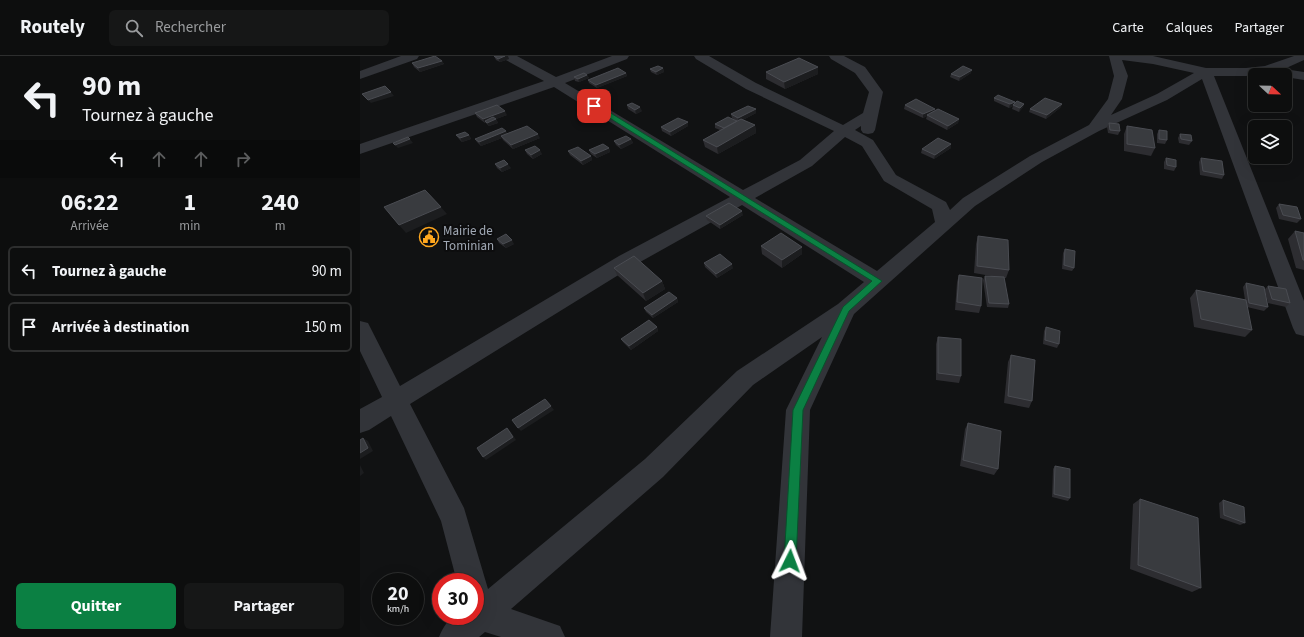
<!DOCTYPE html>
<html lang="fr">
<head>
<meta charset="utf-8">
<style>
  :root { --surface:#0d0e0e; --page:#161717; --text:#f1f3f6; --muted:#9a9c9e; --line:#2d2e2e; --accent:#0b8043 }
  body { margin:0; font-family:"Source Sans 3",sans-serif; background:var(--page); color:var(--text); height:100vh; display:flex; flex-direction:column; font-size:15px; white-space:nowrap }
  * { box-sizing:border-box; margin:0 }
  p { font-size:13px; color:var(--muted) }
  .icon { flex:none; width:22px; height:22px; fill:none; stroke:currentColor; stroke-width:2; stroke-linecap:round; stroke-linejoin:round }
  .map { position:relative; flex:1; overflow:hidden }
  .sheet { display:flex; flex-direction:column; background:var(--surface); width:360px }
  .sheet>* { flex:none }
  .top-card { background:#0d0e0e; color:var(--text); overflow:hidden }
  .needle { width:26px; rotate:112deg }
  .buttons { position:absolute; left:888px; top:12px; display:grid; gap:8px }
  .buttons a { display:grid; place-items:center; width:44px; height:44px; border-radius:6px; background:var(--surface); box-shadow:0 4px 16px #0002,0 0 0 1px var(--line); font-size:20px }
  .speed { position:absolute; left:12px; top:517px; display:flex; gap:8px; font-size:20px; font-weight:700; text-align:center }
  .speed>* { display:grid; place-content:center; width:52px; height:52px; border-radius:50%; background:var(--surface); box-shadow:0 4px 16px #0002,0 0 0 1px var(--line); line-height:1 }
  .speed small { font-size:10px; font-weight:400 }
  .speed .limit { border:6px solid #d22; background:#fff; color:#111 }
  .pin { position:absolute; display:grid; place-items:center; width:34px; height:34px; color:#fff; margin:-17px; border-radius:8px; box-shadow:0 2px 6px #0006 }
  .me { position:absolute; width:44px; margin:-22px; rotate:3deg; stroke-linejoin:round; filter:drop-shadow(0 0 3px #0008) }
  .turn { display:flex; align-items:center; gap:14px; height:84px; padding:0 16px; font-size:18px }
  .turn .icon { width:52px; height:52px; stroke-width:2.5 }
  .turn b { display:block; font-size:28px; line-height:34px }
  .lanes { display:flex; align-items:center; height:38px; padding:0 16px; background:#0003; justify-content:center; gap:20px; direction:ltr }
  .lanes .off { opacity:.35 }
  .eta { display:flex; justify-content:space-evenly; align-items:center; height:68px; text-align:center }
  .eta b { font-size:24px; font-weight:700; line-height:28px }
  .button { display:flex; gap:8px; margin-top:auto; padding:8px 16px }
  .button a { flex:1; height:46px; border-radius:6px; background:var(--accent); color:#fff; font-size:16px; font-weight:700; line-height:46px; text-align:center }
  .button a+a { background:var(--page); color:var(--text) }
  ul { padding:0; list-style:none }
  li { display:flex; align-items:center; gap:12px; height:50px; margin:0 8px 6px; padding:0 8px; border:2px solid var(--line); border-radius:6px }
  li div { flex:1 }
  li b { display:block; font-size:15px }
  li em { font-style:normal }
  header { display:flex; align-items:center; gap:24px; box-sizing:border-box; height:56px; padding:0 20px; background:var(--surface); border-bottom:1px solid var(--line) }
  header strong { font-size:19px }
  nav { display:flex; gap:22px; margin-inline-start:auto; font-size:14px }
  .search { width:280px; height:36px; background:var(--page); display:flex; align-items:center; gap:10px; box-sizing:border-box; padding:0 14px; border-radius:6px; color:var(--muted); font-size:15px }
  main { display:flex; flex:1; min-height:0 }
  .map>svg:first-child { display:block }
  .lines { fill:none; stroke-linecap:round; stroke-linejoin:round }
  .minor { fill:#323439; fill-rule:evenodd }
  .wall { fill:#2d2d31 }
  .shaded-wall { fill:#1c1d1f }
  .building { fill:#393b3f; stroke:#4a4c52 }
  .route { fill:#0b8043; stroke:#07532c }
  .labels { text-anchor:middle; stroke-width:4; stroke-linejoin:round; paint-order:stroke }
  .poi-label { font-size:13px; fill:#a1a9b5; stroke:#0d0d0e; text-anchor:start }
</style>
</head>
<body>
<header>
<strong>Routely</strong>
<div class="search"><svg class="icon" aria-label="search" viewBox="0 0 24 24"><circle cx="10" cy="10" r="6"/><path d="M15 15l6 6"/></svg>Rechercher</div>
<nav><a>Carte</a><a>Calques</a><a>Partager</a></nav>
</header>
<main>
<section class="sheet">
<div class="top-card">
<div class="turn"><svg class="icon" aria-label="left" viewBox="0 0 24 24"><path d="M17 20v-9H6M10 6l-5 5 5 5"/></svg><div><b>90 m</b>Tournez à gauche</div></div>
<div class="lanes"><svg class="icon" aria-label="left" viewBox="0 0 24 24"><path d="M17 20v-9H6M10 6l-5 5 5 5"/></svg><svg class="icon off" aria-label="ahead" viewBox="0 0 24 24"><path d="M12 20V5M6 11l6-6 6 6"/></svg><svg class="icon off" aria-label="ahead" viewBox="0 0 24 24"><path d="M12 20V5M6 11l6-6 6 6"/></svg><svg class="icon off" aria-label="right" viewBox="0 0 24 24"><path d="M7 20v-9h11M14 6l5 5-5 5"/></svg></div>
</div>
<div class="eta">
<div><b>06:22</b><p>Arrivée</p></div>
<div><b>1</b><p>min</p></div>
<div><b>240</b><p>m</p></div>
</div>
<ul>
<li><svg class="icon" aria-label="left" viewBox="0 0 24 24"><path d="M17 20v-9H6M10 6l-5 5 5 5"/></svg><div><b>Tournez à gauche</b></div><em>90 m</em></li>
<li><svg class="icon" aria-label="arrive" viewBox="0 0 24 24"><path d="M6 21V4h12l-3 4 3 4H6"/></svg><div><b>Arrivée à destination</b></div><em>150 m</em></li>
</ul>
<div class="button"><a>Quitter</a><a>Partager</a></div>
</section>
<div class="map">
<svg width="944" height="581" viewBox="0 0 944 581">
  <rect width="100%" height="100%" fill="#111213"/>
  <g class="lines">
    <path class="minor" d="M 41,0 L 59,0 L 57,3 L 0,23 L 0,15 Z
      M 142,0 L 157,0 L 196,21 L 252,0 L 269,0 L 267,3 L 205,27 L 383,134 L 440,104 L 474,75 L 386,33 L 336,3 L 334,0 L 349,0 L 396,27 L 483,69 L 503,57 L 509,36 L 495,17 L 471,3 L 469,0 L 484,0 L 505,11 L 523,36 L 515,74 L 513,77 L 508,78 L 503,77 L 501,74 L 501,70 L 495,74 L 513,84 L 536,119 L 586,146 L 590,154 L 603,142 L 670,100 L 729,69 L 748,43 L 754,20 L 749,0 L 793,0 L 846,12 L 886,12 L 905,10 L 934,0 L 944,0 L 944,4 L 924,13 L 944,16 L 944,24 L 925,21 L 925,19 L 908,17 L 886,20 L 854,20 L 944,245 L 944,280 L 936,278 L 933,272 L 842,23 L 807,44 L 739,75 L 682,106 L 615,150 L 494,258 L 450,354 L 442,581 L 410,581 L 426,354 L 462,281 L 393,329 L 303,421 L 151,553 L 200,570 L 205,581 L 141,581 L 125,576 L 119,581 L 79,581 C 88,560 94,560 115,560 L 115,526 L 97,526 L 81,465 L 31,360 L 9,374 L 0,377 L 0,353 L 22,341 L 0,295 L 0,265 L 8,267 L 40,330 L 259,200 L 370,141 L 194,31 L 0,98 L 0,88 L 184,25 L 144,3 ZM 762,4 L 793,8 L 834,17 L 797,38 L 751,59 L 762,43 L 768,20 ZM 485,81 L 502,90 L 524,125 L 572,153 L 575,166 L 517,215 L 395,142 L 452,110 ZM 382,149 L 504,226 L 478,248 L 377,315 L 285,403 L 128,533 L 104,452 L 50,348 L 273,210 Z"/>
  </g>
  <path class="wall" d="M 134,0 L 149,3 L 140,6 L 136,4 Z
    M 82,5 L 84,8 L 60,16 L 54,11 L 52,7 Z
    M 458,11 L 458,18 L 425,33 L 406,23 L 406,16 Z
    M 303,12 L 304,16 L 297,19 L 291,16 L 290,13 Z
    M 266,17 L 267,20 L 237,32 L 229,27 L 228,24 Z
    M 611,17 L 599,25 L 590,21 L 591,18 Z
    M 227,19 L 229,22 L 219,26 L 215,25 L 214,21 Z
    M 235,37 L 250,41 L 243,44 L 236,41 Z
    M 634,42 L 655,46 L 655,47 L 664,48 L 663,51 L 659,56 L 652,53 L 653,50 L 649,52 L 634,45 Z
    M 702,48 L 700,52 L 686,63 L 669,56 L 670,53 Z
    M 267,49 L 282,55 L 276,58 L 268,53 Z
    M 545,49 L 574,55 L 599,63 L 598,67 L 587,74 L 566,63 L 567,60 L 563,62 L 544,53 Z
    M 115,57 L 147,59 L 136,63 L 138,67 L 129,70 L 126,67 L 125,67 L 117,61 Z
    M 396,57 L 383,64 L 395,69 L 396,77 L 358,98 L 345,91 L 343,84 L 360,74 L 355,72 L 355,68 L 377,65 L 372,62 L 371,58 Z
    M 328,66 L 328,70 L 311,80 L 302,75 L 301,71 Z
    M 749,67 L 760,75 L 758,79 L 748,77 L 747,71 Z
    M 767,70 L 795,92 L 791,100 L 764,95 L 764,78 Z
    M 799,74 L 807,84 L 805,88 L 797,87 L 797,78 Z
    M 148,78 L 180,82 L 153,93 L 143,84 L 142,82 L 121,90 L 117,86 L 115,83 Z
    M 820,78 L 832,85 L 829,89 L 819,87 L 818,82 Z
    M 96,79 L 109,79 L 111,83 L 102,86 L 99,83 Z
    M 271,83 L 273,87 L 261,93 L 256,89 L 254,85 Z
    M 249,92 L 250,96 L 237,102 L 231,98 L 229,94 Z
    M 591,92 L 574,103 L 561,97 L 562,93 Z
    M 165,94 L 182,98 L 173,103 L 167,98 Z
    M 208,95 L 231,100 L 232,104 L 223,109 L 210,99 Z
    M 896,101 L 914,101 L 915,105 L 912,108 L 897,106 Z
    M 806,102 L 816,111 L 814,115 L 804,113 L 804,106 Z
    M 841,102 L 864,119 L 862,123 L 840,119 L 839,106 Z
    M 135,108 L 151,112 L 142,116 L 137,112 Z
    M 919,148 L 941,163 L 937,167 L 919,163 L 916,152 Z
    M 383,159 L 360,173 L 347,164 L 346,160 Z
    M 935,175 L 944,177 L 944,214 L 936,212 L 928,183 Z
    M 618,180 L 649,214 L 646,222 L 644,222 L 649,248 L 648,252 L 627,251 L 623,224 L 625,220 L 637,221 L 614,217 L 616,188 Z
    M 137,183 L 154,188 L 146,192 L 139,187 Z
    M 401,190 L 442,191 L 442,198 L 422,212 L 402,198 Z
    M 705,193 L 714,212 L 712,215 L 702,213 L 703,197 Z
    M 344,207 L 373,212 L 357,222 L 345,211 Z
    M 254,212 L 302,225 L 305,233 L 286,245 L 257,219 Z
    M 599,219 L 621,250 L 619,257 L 595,254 L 597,226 Z
    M 886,227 L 905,233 L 908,230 L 930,247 L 926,251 L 908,247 L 905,235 L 908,251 L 904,255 L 887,251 L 892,274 L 885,281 L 834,271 L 830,242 L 836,234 L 885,244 L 883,231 Z
    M 317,242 L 318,246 L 293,262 L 286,256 L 284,252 Z
    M 297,271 L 298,275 L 271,294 L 263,286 L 261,283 Z
    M 686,271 L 699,288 L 697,292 L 683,288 L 684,275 Z
    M 578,281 L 601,320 L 599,327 L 576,324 L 576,288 Z
    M 651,299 L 672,345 L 669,352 L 644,347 L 648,306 Z
    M 608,367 L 638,413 L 634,419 L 600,410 L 605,373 Z
    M 695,410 L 710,442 L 708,445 L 692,441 L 693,413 Z
    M 780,443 L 841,532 L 832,536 L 770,513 L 773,448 Z
    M 863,444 L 885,467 L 880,469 L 860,462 L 859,447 Z"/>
  <path class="shaded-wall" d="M 145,0 L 148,0 L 149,3 L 140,6 L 138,3 Z
    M 82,5 L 84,8 L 60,16 L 58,12 Z
    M 458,11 L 458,18 L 425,33 L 424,26 Z
    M 303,12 L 304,16 L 297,19 L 296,16 Z
    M 612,14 L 611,17 L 599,25 L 600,21 Z
    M 266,17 L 267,20 L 237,32 L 236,29 Z
    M 227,19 L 229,22 L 219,26 L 218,23 Z
    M 31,36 L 34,40 L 11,47 L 8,44 Z
    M 249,37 L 250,41 L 243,44 L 242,40 Z
    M 655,46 L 654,49 L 653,49 L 653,50 L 649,52 L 650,48 Z
    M 664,48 L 663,51 L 659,56 L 660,52 Z
    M 702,48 L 700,52 L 686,63 L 687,59 Z
    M 280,51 L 282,55 L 276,58 L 275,54 Z
    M 396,53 L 396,57 L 379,66 L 378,62 Z
    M 575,53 L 574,56 L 567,59 L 567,60 L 563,62 L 563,58 Z
    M 145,55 L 147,59 L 136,63 L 138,67 L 129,70 L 127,67 L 125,65 L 126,67 L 125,67 L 123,63 Z
    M 599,63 L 598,67 L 587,74 L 588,70 Z
    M 328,66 L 328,70 L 311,80 L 310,76 Z
    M 395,69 L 396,77 L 358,98 L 357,91 Z
    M 146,75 L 149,79 L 141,80 L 142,82 L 121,90 L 119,86 Z
    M 178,78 L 180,82 L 153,93 L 151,89 Z
    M 109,79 L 111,83 L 102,86 L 100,82 Z
    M 50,83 L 53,87 L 38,92 L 35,89 Z
    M 271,83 L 273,87 L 261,93 L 259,89 Z
    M 591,88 L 591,92 L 574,103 L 575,99 Z
    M 249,92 L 250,96 L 237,102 L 235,98 Z
    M 180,94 L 182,98 L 173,103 L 171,99 Z
    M 231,100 L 232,104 L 223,109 L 221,105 Z
    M 148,108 L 151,112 L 142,116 L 140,112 Z
    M 81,151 L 87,158 L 46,177 L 39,169 Z
    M 382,155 L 383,159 L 360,173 L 360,169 Z
    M 152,184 L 154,188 L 146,192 L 143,188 Z
    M 442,191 L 442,198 L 422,212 L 422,204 Z
    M 372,208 L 373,212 L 357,222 L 356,218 Z
    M 302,225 L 305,233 L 286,245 L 283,237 Z
    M 317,242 L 318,246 L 293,262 L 292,259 Z
    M 297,271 L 298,275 L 271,294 L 269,290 Z
    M 191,350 L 194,354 L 161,375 L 158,372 Z
    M 147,372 L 151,376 L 156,384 L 126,404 L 123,401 Z
    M 3,382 L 8,385 L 13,395 L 0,403 L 0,397 Z
    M 0,409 L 4,417 L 0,420 Z"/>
  <path class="building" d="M 75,0 L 82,5 L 58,12 L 52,7 Z
    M 134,0 L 145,0 L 138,3 Z
    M 439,2 L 458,11 L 424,26 L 406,16 Z
    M 298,10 L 303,12 L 296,16 L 290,13 Z
    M 603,10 L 612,14 L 600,21 L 591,18 Z
    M 258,12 L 266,17 L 236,29 L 228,24 Z
    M 224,17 L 227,19 L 218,23 L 214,21 Z
    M 25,30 L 31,36 L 8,44 L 2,38 Z
    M 242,34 L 249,37 L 242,40 L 235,37 Z
    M 638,39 L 655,46 L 650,48 L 634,42 Z
    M 685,42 L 702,48 L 687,59 L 670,53 Z
    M 556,43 L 575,53 L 563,58 L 545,49 Z
    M 657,45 L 664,48 L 660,52 L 653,49 Z
    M 272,47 L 280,51 L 275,54 L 267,49 Z
    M 137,49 L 145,55 L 123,63 L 115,57 Z
    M 388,50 L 396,53 L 378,62 L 371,58 Z
    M 578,53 L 599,63 L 588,70 L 567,59 Z
    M 133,61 L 136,63 L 127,67 L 125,65 Z
    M 368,61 L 377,65 L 364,72 L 355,68 Z
    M 318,62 L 328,66 L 310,76 L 301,71 Z
    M 381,63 L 395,69 L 357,91 L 343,84 Z
    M 749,67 L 759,68 L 760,75 L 750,74 Z
    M 167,70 L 178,78 L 151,89 L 141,80 Z
    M 767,70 L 792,74 L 795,92 L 767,88 Z
    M 142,72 L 146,75 L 119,86 L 115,83 Z
    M 799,74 L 807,75 L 807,84 L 799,83 Z
    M 105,76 L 109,79 L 100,82 L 96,79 Z
    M 820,78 L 831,79 L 832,85 L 821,83 Z
    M 266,80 L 271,83 L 259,89 L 254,85 Z
    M 48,81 L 50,83 L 35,89 L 33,87 Z
    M 578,82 L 591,88 L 575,99 L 562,93 Z
    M 243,88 L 249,92 L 235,98 L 229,94 Z
    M 175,90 L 180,94 L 171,99 L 165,94 Z
    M 218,91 L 231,100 L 221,105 L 208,95 Z
    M 900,101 L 914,101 L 915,105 L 900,102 Z
    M 806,102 L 816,104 L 816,111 L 807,109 Z
    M 841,102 L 862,105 L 864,119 L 843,115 Z
    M 144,104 L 148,108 L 140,112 L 135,108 Z
    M 65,134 L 81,151 L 39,169 L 24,151 Z
    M 369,147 L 382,155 L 360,169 L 346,160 Z
    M 919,148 L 937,151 L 941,163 L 923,159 Z
    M 935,175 L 944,177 L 944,204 L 943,204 Z
    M 421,177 L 442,191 L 422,204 L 401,190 Z
    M 146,178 L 152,184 L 143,188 L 137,183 Z
    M 618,180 L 648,184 L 649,214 L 617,210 Z
    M 705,193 L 715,195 L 714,212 L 704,209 Z
    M 360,198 L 372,208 L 356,218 L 344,207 Z
    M 274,200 L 302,225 L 283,237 L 254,212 Z
    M 599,219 L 622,222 L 621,250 L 597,246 Z
    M 625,220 L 644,221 L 649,248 L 629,247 Z
    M 886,227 L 904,231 L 908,251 L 889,247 Z
    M 908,230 L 926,233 L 930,247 L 912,243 Z
    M 836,234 L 886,244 L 892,274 L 841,263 Z
    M 309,236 L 317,242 L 292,259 L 284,252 Z
    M 289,264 L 297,271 L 269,290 L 261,283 Z
    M 686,271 L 700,275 L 699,288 L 685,284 Z
    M 578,281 L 601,283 L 601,320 L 578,317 Z
    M 651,299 L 675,304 L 672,345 L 648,340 Z
    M 185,343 L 191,350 L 158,372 L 152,364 Z
    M 608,367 L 641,375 L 638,413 L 603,404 Z
    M 147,372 L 153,381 L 123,401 L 117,392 Z
    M 3,382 L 8,392 L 0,397 L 0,384 Z
    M 695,410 L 710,413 L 710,442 L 694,438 Z
    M 780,443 L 838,462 L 841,532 L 778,509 Z
    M 863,444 L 884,451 L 885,467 L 864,459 Z"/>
  <path class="route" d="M 232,48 L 236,48 L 522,225 L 489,255 L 443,354 L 436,505 L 434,510 L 430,511 L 426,510 L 424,505 L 433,354 L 483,251 L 512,225 L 232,51 Z"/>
  <defs>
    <g id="civic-ring" transform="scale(1)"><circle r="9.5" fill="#0d0d0e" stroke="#ffa71e" stroke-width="1.5"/><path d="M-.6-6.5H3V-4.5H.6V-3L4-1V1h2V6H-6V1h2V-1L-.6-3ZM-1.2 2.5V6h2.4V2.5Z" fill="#ffa71e"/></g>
  </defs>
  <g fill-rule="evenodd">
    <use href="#civic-ring" x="69" y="181"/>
  </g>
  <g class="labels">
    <g class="poi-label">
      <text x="83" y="179">Mairie de<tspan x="83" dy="15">Tominian</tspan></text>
    </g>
  </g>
</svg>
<div class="buttons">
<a><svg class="needle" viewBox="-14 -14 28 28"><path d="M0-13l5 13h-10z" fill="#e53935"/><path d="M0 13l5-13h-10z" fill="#9a9c9e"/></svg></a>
<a><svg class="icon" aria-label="layers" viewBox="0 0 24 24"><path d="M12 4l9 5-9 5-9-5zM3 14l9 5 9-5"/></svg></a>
</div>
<div class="speed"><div>20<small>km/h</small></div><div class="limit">30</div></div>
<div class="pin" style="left:234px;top:50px;background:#d93025"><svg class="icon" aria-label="arrive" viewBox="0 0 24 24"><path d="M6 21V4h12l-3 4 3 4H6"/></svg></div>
<svg class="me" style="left:430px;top:505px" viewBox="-20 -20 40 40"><path d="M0-17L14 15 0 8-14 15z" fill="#0b8043" stroke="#fff" stroke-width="4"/></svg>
</div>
</main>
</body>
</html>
